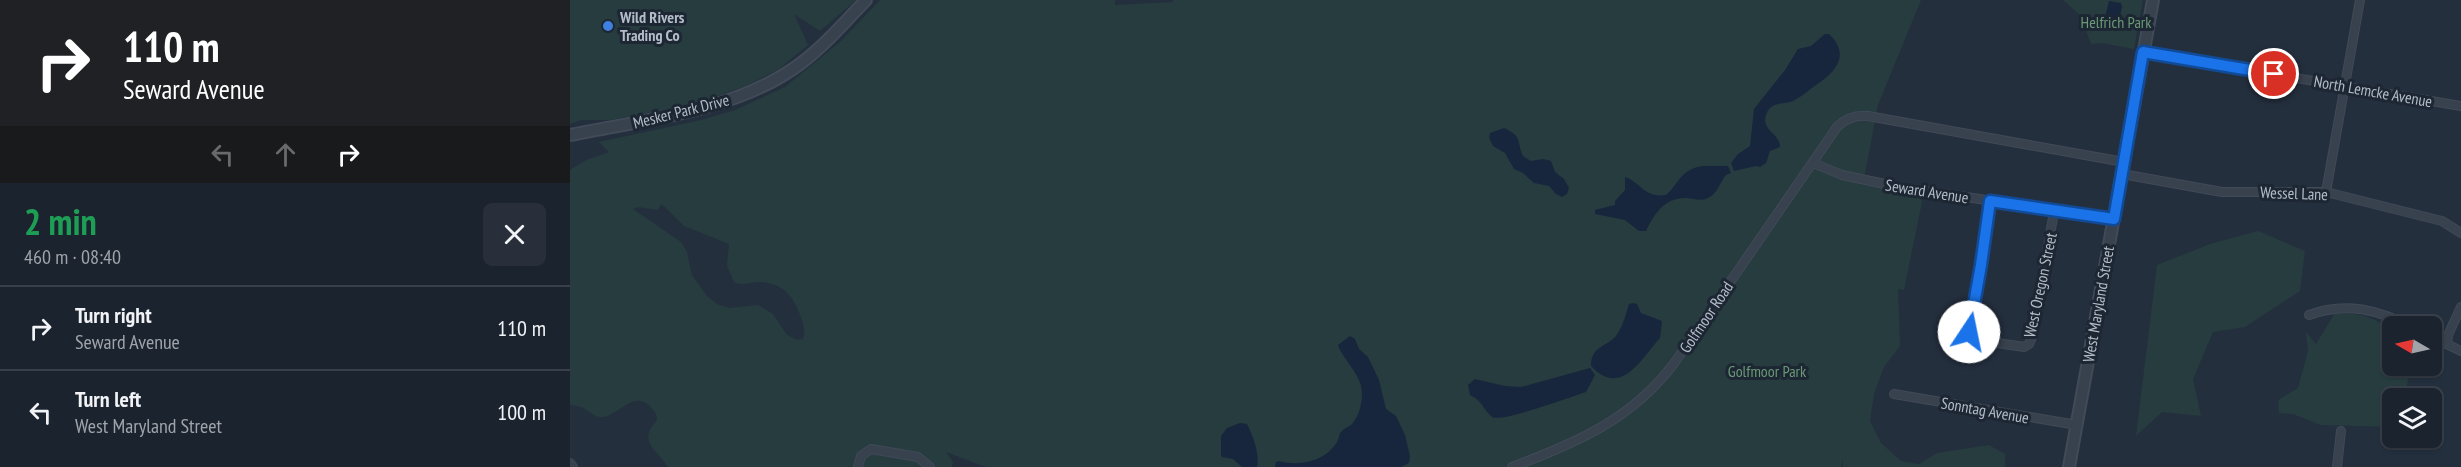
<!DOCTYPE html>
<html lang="en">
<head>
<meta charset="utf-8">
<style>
  :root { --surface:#1b232e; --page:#282f3a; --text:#f1f3f6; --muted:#a0a4aa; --line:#39404a }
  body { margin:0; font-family:"PT Sans Narrow",sans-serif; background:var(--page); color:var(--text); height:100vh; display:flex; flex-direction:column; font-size:22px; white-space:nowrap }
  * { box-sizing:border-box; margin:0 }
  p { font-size:20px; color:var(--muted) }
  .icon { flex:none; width:33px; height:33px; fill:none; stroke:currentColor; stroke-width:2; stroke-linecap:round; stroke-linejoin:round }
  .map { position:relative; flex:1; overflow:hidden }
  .details { display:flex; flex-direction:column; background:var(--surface); width:570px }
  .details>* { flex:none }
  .top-card { background:#202124; color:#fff; overflow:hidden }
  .needle { width:39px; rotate:279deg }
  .controls { position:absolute; left:1812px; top:316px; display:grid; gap:12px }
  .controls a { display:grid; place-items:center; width:60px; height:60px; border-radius:9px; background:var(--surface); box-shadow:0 2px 4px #0004,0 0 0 2px var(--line); font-size:30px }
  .pin { position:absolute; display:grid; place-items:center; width:51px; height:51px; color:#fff; margin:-26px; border:3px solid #fff; border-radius:50%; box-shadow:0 2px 6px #0007 }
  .me { position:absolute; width:66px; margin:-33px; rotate:11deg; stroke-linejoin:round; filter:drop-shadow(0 0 4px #0008) }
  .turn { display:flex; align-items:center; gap:21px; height:126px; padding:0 24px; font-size:27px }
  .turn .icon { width:78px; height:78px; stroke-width:2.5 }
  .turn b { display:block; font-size:42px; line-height:51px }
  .lanes { display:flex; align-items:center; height:57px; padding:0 24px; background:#0003; justify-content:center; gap:30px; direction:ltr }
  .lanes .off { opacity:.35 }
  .round { display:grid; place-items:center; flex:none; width:63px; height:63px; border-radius:9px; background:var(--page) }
  .overview { display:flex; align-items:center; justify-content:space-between; height:102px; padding:0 24px }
  h1 { font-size:36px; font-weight:600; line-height:45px; color:#1e9e55 }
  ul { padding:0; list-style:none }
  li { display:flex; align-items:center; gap:18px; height:84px; padding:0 24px; border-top:2px solid var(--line) }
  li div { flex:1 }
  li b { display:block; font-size:22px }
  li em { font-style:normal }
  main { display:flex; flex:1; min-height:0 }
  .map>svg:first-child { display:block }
  .green { fill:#263c3f; fill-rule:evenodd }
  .water { fill:#17263c }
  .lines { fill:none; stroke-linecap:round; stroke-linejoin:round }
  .minor-casing { stroke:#414a57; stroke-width:10 }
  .tertiary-casing { stroke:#414a57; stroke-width:14 }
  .minor { stroke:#38414e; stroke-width:8 }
  .tertiary { stroke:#38414e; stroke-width:10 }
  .route-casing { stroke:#114b97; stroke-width:15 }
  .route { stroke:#1a73e8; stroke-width:10 }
  .shop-dot { fill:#3f7fe0; stroke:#1d2633; stroke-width:2 }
  .labels { text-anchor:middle; stroke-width:6; stroke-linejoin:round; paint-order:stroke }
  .poi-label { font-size:16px; font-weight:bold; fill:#b4bcc9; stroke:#1d2633; text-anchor:start }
  .park-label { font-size:16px; fill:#6b9a76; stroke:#1d2633 }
  .street-label { font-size:16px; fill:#b4bcc9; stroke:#1d2633 }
</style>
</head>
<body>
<main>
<section class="details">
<div class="top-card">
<div class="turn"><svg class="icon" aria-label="right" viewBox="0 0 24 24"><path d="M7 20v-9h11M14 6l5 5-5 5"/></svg><div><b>110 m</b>Seward Avenue</div></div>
<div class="lanes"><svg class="icon off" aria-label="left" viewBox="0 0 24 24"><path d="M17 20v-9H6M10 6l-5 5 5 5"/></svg><svg class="icon off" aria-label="ahead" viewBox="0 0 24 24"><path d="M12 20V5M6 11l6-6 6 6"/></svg><svg class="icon" aria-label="right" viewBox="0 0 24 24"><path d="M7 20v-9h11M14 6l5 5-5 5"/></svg></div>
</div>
<div class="overview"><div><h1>2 min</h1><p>460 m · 08:40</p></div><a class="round"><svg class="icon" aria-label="close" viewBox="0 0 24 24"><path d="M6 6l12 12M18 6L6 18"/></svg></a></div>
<ul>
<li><svg class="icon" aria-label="right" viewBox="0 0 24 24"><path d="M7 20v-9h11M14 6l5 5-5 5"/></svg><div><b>Turn right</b><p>Seward Avenue</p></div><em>110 m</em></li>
<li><svg class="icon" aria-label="left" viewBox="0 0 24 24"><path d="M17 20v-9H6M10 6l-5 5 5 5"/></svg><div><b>Turn left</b><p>West Maryland Street</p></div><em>100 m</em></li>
</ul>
</section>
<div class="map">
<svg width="1891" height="467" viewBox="0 0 1891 467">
  <rect width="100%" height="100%" fill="#242f3e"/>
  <path class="green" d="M 0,0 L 286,0 L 250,31 L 224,14 L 238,45 L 209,69 L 178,85 L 128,103 L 41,120 L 11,120 L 0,124 Z
    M 310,0 L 545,0 L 545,5 L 603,2 L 603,0 L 1351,0 L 1308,105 L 1293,184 L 1353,197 L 1334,290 L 1328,289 L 1330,346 L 1314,367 L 1304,394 L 1300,421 L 1311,443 L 1331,461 L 1349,464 L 1367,453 L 1419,445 L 1435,454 L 1435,467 L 1273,467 L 1273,459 L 1271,467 L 416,467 L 376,452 L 383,462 L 382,467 L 98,467 C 86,448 67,443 87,420 C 87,414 85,412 82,408 C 63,387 48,418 30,417 C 21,416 15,405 0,405 L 0,170 L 16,160 L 39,152 L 29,142 L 131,120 L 165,110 L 215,87 L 271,41 ZM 92,204 L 114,226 L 159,244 L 157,266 L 164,282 C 172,286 179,283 187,282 C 209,282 221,292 229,312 C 232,321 237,330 233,339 L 227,340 L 217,335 L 203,314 L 188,305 L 159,308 L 147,304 L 137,296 L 122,275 L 117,252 L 111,242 L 63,209 L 68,207 L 87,210 Z
    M 1493,0 L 1573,0 L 1564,49 L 1532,43 L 1521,44 L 1510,15 Z
    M 1688,231 L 1735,251 L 1730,291 L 1675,327 L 1643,332 L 1623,379 L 1631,416 L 1592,412 L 1566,436 L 1587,265 L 1640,244 Z
    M 1765,313 C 1788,313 1805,316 1822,332 L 1822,366 L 1841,366 L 1834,399 L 1822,399 L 1822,427 L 1751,425 L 1723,414 L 1709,413 L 1708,400 L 1728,388 L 1738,351 L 1736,332 L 1746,344 Z"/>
  <path class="water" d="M 1539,1 L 1551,3 L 1552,7 L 1547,30 L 1545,31 L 1533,26 Z
    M 1255,34 L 1259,34 C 1281,55 1266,72 1246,85 C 1239,90 1231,97 1223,101 C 1213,105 1200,101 1196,115 C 1191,131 1210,133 1210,147 L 1200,151 L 1196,163 L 1190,167 L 1186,166 L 1164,171 L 1161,163 L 1168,154 L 1180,146 L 1184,109 L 1215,70 L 1228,49 L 1241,46 Z
    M 934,128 C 953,137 946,140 953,156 L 961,161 L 973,159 L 981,161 L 985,172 L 994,179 L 999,188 L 997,194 L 992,197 L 986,194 L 979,186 L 964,183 L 953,173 L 944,169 L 935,153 L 923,146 L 919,138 L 920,133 Z
    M 1133,166 L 1158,166 L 1161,173 L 1156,175 C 1150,182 1148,192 1140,197 C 1132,202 1125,199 1117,198 C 1095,197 1084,214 1076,231 L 1069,231 L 1055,220 L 1025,214 L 1025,210 L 1045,205 L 1045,201 L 1055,190 L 1055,177 C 1072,183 1074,198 1096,195 C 1111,182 1109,170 1133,166 Z
    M 1063,303 L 1067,304 L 1071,313 L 1092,321 L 1090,338 C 1070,360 1051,398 1021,366 C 1021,343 1041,348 1049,331 C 1054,323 1056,313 1059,304 Z
    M 780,336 L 785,339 L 789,349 L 798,357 L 809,380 L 816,409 L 826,416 L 835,435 L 840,456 L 839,463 L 831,467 L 705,467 L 706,462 L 709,461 C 729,467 758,461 768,440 C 769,438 769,434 771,432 C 774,428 779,427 782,424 C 789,416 792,404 792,394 C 792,374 774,362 768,345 Z
    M 1020,368 L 1025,375 L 1016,392 C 1003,396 931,423 922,417 C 914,411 912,400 900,395 L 898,385 L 905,379 L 935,386 L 951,387 Z
    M 670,423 L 677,424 C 683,435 690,455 687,467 L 672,467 L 663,459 L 652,457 L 651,455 L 651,436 L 657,428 Z"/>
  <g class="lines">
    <g class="minor-casing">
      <path id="minor" d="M 1573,52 L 1891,106
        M 1243,163 L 1272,175 L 1329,187 L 1544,219
        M 1552,174 L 1652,192 L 1756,192 L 1872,221 L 1891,233
        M 1756,192 L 1790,0
        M 1420,201 L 1411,265 L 1399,332 C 1413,343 1437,344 1454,347 L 1459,344 L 1462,337 L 1484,212
        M 1739,315 C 1776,301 1808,310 1842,327
        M 1862,337 L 1891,351
        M 1877,344 L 1878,335 L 1891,307
        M 1324,394 L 1507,425
        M 0,463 L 3,467
        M 288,467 L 291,456 L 301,449 L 348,457 L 360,467
        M 942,467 C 1006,443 1063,419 1105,362 L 1267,127 C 1276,118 1286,115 1298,116 L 1554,162
        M 1767,467 L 1771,431"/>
    </g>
    <g class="tertiary-casing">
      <path id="tertiary" d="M 0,135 C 77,119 165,112 230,64 C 255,45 275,22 296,0
        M 1499,467 L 1583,0"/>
    </g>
    <use href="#minor" class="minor"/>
    <use href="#tertiary" class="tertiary"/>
  </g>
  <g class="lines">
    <g class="route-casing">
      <path id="route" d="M 1399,332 L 1411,265 L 1420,201 L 1544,219 L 1573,52 L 1704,74"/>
    </g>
    <use href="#route" class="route"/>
  </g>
  <circle class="shop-dot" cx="38" cy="26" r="6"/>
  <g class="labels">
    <g class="poi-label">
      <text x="50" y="23">Wild Rivers<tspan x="50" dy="18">Trading Co</tspan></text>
    </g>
    <g class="park-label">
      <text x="1546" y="28">Helfrich Park</text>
      <text x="1197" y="377">Golfmoor Park</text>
    </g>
    <g class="street-label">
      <text transform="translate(1803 91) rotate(10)" y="6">North Lemcke Avenue</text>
      <text transform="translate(111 111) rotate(-14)" y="6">Mesker Park Drive</text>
      <text transform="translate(1357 191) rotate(9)" y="6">Seward Avenue</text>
      <text transform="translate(1724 193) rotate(2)" y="6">Wessel Lane</text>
      <text transform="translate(1470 285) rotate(-78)" y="6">West Oregon Street</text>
      <text transform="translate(1528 304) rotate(-80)" y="6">West Maryland Street</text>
      <text transform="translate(1136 317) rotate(-56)" y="6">Golfmoor Road</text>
      <text transform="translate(1415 410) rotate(10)" y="6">Sonntag Avenue</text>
    </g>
  </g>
</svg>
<div class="controls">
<a><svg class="needle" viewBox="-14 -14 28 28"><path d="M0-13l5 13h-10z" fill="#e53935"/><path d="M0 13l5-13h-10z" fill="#a0a4aa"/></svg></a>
<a><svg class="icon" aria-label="layers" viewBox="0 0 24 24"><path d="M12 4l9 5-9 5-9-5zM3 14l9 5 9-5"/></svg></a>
</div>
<div class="pin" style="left:1704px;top:74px;background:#d93025"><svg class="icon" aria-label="arrive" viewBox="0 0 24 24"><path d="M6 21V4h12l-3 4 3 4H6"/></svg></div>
<svg class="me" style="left:1399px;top:332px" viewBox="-20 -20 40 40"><circle r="19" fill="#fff"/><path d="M0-13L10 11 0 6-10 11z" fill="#1a73e8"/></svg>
</div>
</main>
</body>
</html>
